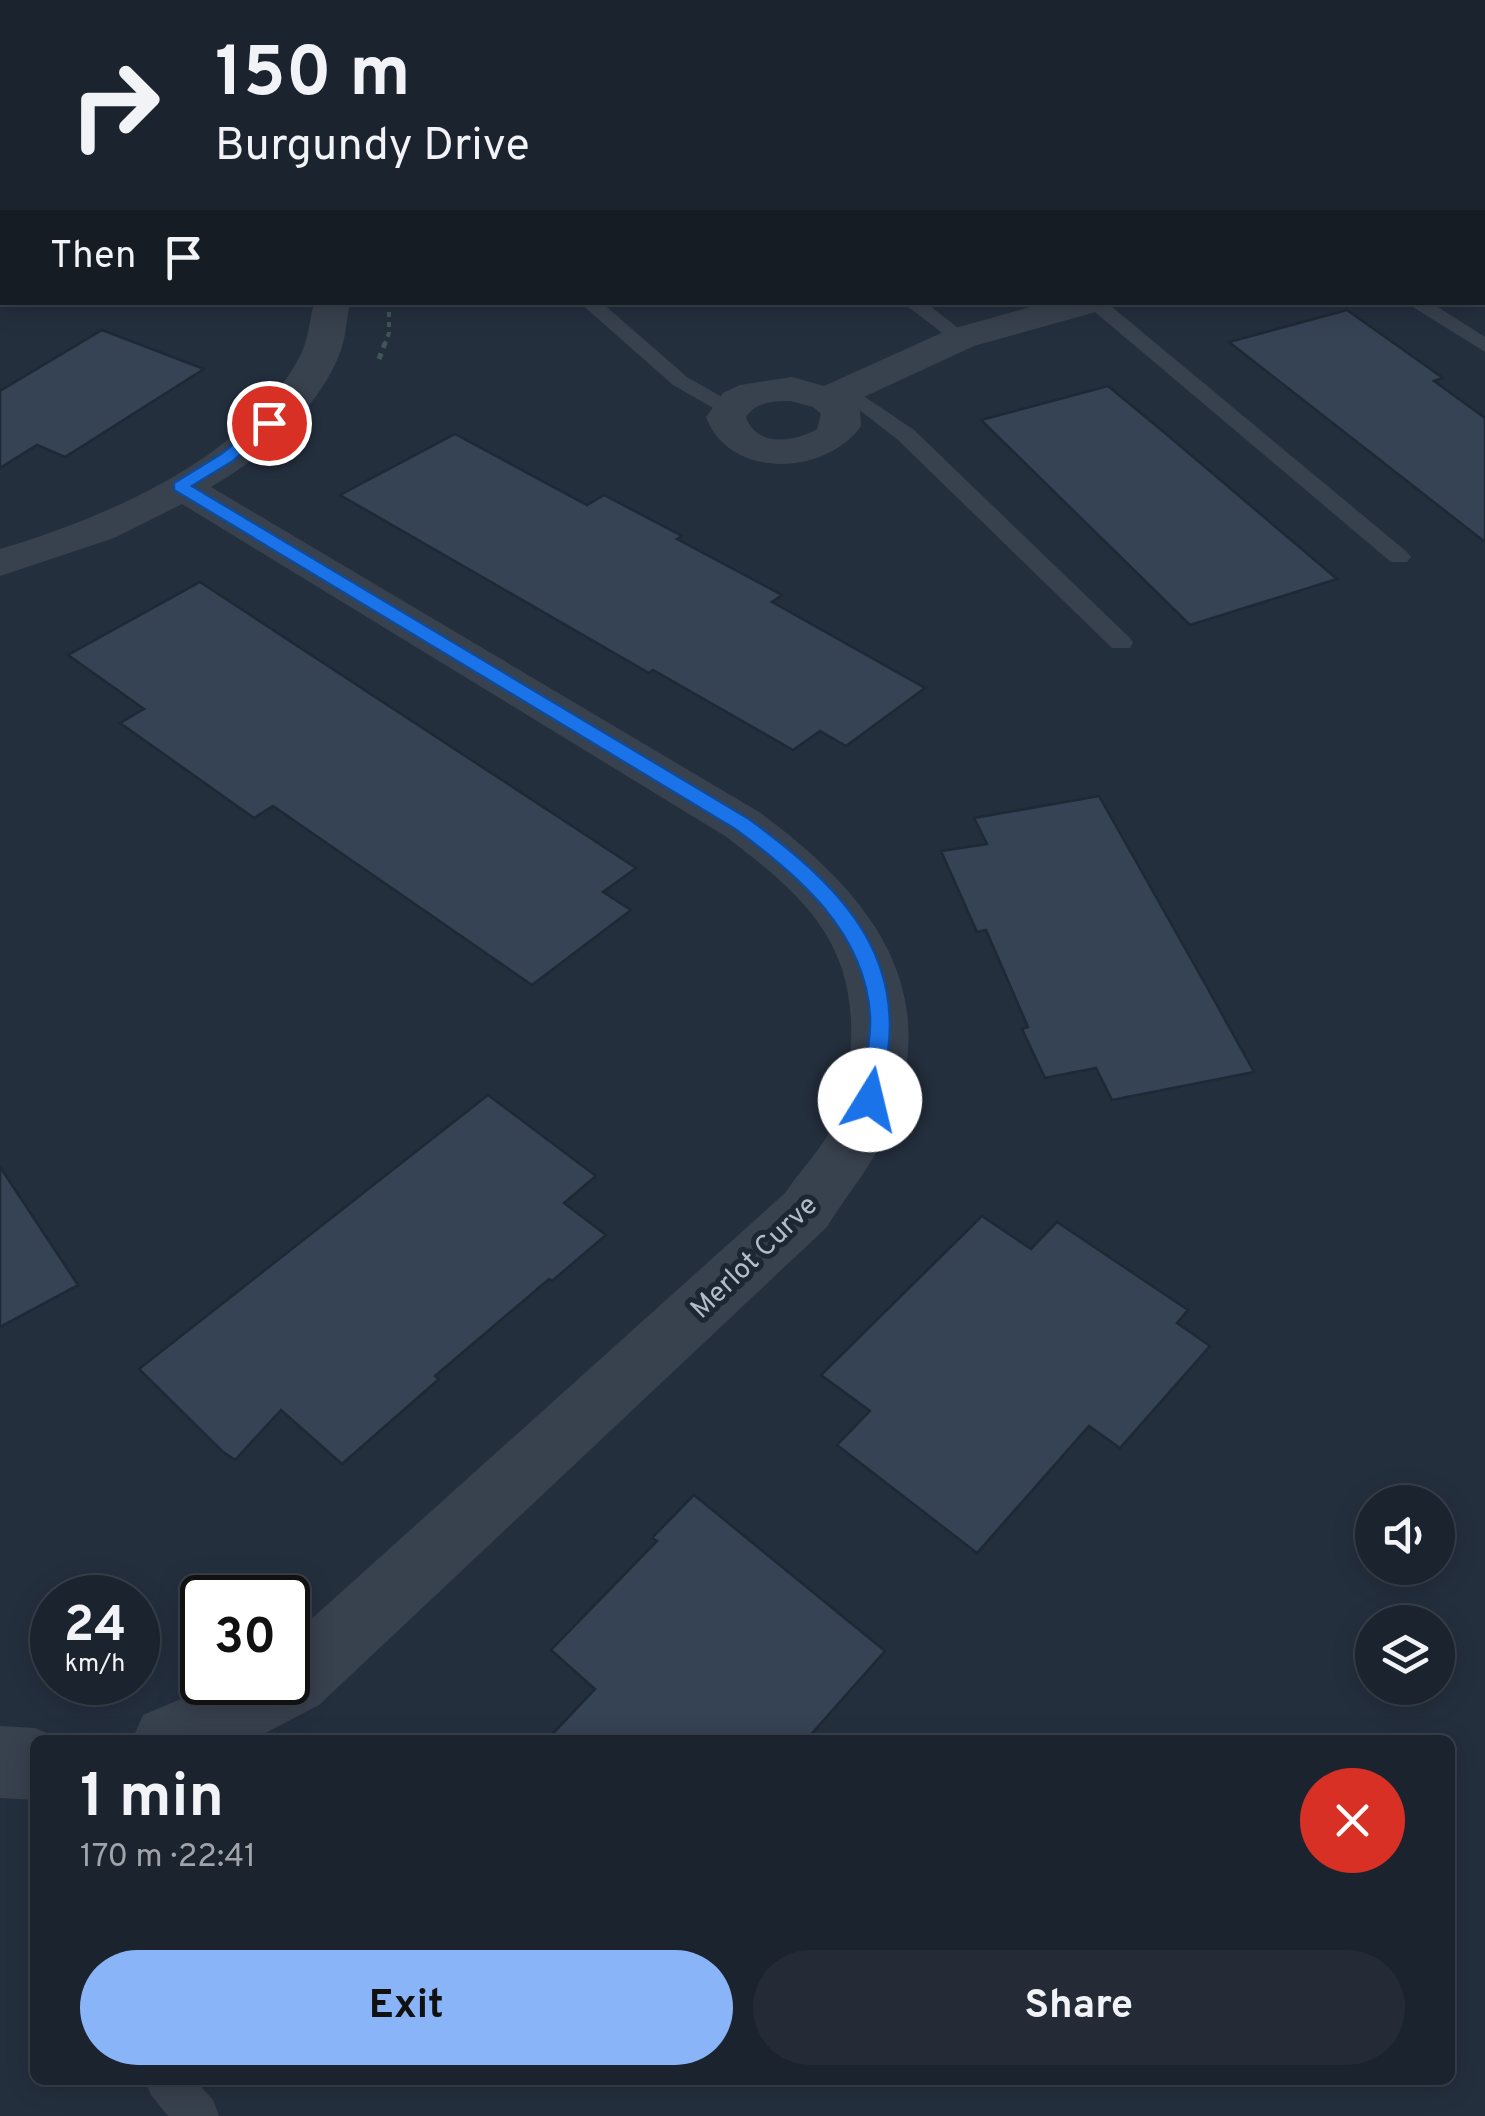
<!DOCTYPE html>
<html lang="en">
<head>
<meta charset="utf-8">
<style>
  :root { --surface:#1b232e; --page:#242b36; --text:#f1f3f6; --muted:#a0a4aa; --line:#39404a; --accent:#8ab4f8 }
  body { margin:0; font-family:Overpass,sans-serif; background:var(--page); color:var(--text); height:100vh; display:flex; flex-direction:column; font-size:38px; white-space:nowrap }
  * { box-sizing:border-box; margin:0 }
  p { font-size:32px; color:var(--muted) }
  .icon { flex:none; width:55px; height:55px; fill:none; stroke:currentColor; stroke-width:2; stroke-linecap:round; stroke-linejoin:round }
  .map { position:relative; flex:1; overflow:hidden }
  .sheet { position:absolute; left:30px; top:1735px; width:1425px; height:350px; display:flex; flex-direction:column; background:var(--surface); border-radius:15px; box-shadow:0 5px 25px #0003,0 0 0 2px var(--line) }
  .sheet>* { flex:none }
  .top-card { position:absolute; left:0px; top:0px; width:1485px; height:305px; box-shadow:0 5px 25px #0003,0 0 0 2px var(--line); background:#1b232e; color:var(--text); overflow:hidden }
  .fabs { position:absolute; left:1355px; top:1485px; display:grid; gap:20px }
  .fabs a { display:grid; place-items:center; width:100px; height:100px; border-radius:50%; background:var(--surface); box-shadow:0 5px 25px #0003,0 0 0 2px var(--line); font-size:50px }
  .speed { position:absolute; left:30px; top:1575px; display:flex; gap:20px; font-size:50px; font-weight:700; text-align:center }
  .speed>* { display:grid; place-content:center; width:130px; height:130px; border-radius:50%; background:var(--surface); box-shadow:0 5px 25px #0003,0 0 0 2px var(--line); line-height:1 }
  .speed small { font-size:25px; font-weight:400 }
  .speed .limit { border:5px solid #111; border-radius:15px; background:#fff; color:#111 }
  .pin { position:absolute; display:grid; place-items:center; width:85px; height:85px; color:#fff; margin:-42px; border:5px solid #fff; border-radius:50%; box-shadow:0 2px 10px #0007 }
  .me { position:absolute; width:110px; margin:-55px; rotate:9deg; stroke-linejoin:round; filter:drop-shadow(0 0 8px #0008) }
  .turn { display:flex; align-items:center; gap:35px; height:210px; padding:0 50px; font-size:45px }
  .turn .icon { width:130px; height:130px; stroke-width:2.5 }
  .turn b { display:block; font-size:70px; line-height:85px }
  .then { display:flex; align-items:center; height:95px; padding:0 50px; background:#0003; gap:20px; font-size:38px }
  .round { display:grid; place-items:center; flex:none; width:105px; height:105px; border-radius:52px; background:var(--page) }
  .overview { display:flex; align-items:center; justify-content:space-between; height:170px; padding:0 50px }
  h1 { font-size:60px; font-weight:700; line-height:75px }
  .action { display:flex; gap:20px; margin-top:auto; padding:20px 50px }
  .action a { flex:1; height:115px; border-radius:60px; background:var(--accent); color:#111; font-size:40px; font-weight:700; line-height:115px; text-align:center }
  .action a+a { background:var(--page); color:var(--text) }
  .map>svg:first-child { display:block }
  .building { fill:#364354; stroke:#1f2835; stroke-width:2.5 }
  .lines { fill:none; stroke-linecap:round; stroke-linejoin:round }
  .path-far1 { stroke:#3f5557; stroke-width:4; stroke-dasharray:5 5; stroke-linecap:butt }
  .path { stroke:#3f5557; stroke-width:5; stroke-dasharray:6 6; stroke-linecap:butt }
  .lane { fill:#38414e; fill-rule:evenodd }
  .street { fill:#38414e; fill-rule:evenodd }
  .route { fill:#1a73e8; stroke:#114b97; stroke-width:2.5 }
  .labels { text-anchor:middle; stroke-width:10; stroke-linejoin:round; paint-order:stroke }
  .street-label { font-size:28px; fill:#b4bcc9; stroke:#1d2633 }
</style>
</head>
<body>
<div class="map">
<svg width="1485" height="2116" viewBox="0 0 1485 2116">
  <rect width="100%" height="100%" fill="#242f3e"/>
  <path class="building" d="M 1347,310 L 1443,378 L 1434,381 L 1485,418 L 1485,542 L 1229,342 Z
    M 102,330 L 204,369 L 65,457 L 37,445 L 0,468 L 0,391 Z
    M 1108,386 L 1165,433 L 1337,579 L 1190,625 L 981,420 Z
    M 455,434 L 587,505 L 604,495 L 682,536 L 677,539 L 782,595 L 772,602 L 925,688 L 846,746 L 820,731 L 793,750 L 653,670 L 649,673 L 340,495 Z
    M 200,582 L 636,868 L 603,892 L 631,910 L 532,985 L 273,806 L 254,818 L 120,723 L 144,709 L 68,655 Z
    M 1099,796 L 1208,989 L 1254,1072 L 1112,1100 L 1096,1068 L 1045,1078 L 1022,1029 L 1028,1027 L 986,930 L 977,932 L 941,851 L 987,844 L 974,818 Z
    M 488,1095 L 596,1176 L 564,1203 L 606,1235 L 552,1281 L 549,1279 L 435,1376 L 439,1379 L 342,1464 L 281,1410 L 235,1460 L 222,1451 L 139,1369 Z
    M 0,1167 L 78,1285 L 0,1327 Z
    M 982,1216 L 1031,1249 L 1057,1222 L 1188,1310 L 1177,1323 L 1210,1346 L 1120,1448 L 1089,1426 L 977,1553 L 837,1445 L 870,1411 L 821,1375 Z
    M 694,1495 L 885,1651 L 806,1740 L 547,1740 L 595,1689 L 551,1650 L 657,1541 L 652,1538 Z"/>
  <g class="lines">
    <path class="path-far1" d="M 384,346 L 389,333 L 389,302"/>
    <path class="path" d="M 379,359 L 385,343"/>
    <path class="lane" d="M 1482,220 L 1485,220 L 1485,232 L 1482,232 Z
      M 579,302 L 601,302 L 687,377 L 741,408 L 730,414 L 722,413 L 673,385 Z
      M 902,302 L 925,302 L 971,338 L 968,342 L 954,342 Z
      M 1083,302 L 1106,302 L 1407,552 L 1411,557 L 1407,562 L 1391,562 Z
      M 1405,302 L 1430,302 L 1485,337 L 1485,352 Z
      M 846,384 L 914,430 L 1130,638 L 1133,643 L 1130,648 L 1112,648 L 898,440 L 839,394 L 836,390 Z
      M 144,2080 L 195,2080 L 213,2100 L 219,2116 L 168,2116 L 151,2095 Z"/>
    <path class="street" d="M 908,0 L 958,0 L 959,2 L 909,2 Z
      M 1482,90 L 1485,90 L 1485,109 L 1482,109 Z
      M 314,302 L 350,302 C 347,318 346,335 341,350 C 321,407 262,458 211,487 L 759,812 C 868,892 948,988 888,1129 C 873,1165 847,1194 827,1227 L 319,1705 L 252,1740 L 132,1740 L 143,1715 L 221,1682 L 288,1682 L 288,1640 L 785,1193 C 799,1172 818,1153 830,1131 C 845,1104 850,1070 851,1041 C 855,939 800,893 725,836 L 182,504 L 114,538 L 0,576 L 0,549 C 105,518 249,457 301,354 C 308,339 310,319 314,302 Z
      M 1048,302 L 1108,302 L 1103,310 L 974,346 L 853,402 L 860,411 L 861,426 C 826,476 729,480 706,417 L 723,393 L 740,385 L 792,377 L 824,386 L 948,330 ZM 790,401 L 813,407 L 821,414 L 817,429 C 794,442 757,448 746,417 C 756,402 773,401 790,401 Z
      M 0,1726 L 35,1728 L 61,1739 L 35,1740 L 35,1800 L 0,1798 Z"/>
  </g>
  <path class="route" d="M 264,420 L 277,423 L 233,461 L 192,486 L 749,819 C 830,878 903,945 888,1053 C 886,1070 886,1091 878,1107 L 870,1109 L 859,1100 C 863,1074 871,1043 870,1016 C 865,932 798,875 735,829 L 174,490 L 174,483 L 221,454 Z"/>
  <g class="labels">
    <g class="street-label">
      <text transform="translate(753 1256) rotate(-44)" y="10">Merlot Curve</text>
    </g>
  </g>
</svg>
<div class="fabs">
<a><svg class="icon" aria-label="sound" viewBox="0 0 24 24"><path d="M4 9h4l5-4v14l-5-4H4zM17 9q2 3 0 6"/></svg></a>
<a><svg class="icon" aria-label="layers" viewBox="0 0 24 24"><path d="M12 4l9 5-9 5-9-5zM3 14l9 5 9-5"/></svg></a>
</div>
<div class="speed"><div>24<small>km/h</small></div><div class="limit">30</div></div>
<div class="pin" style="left:269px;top:423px;background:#d93025"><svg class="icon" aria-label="arrive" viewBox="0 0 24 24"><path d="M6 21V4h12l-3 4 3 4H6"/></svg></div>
<svg class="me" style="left:870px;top:1100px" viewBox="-20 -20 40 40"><circle r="19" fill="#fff"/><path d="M0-13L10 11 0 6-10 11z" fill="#1a73e8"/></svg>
<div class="top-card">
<div class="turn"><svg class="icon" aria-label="right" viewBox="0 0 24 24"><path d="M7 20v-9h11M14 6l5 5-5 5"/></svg><div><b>150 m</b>Burgundy Drive</div></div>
<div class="then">Then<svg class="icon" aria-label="arrive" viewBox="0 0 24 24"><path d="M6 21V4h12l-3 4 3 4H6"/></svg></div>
</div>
<section class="sheet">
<div class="overview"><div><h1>1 min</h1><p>170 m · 22:41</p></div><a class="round" style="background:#d93025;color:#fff"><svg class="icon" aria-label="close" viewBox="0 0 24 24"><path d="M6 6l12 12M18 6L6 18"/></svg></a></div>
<div class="action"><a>Exit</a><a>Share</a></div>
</section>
</div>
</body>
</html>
